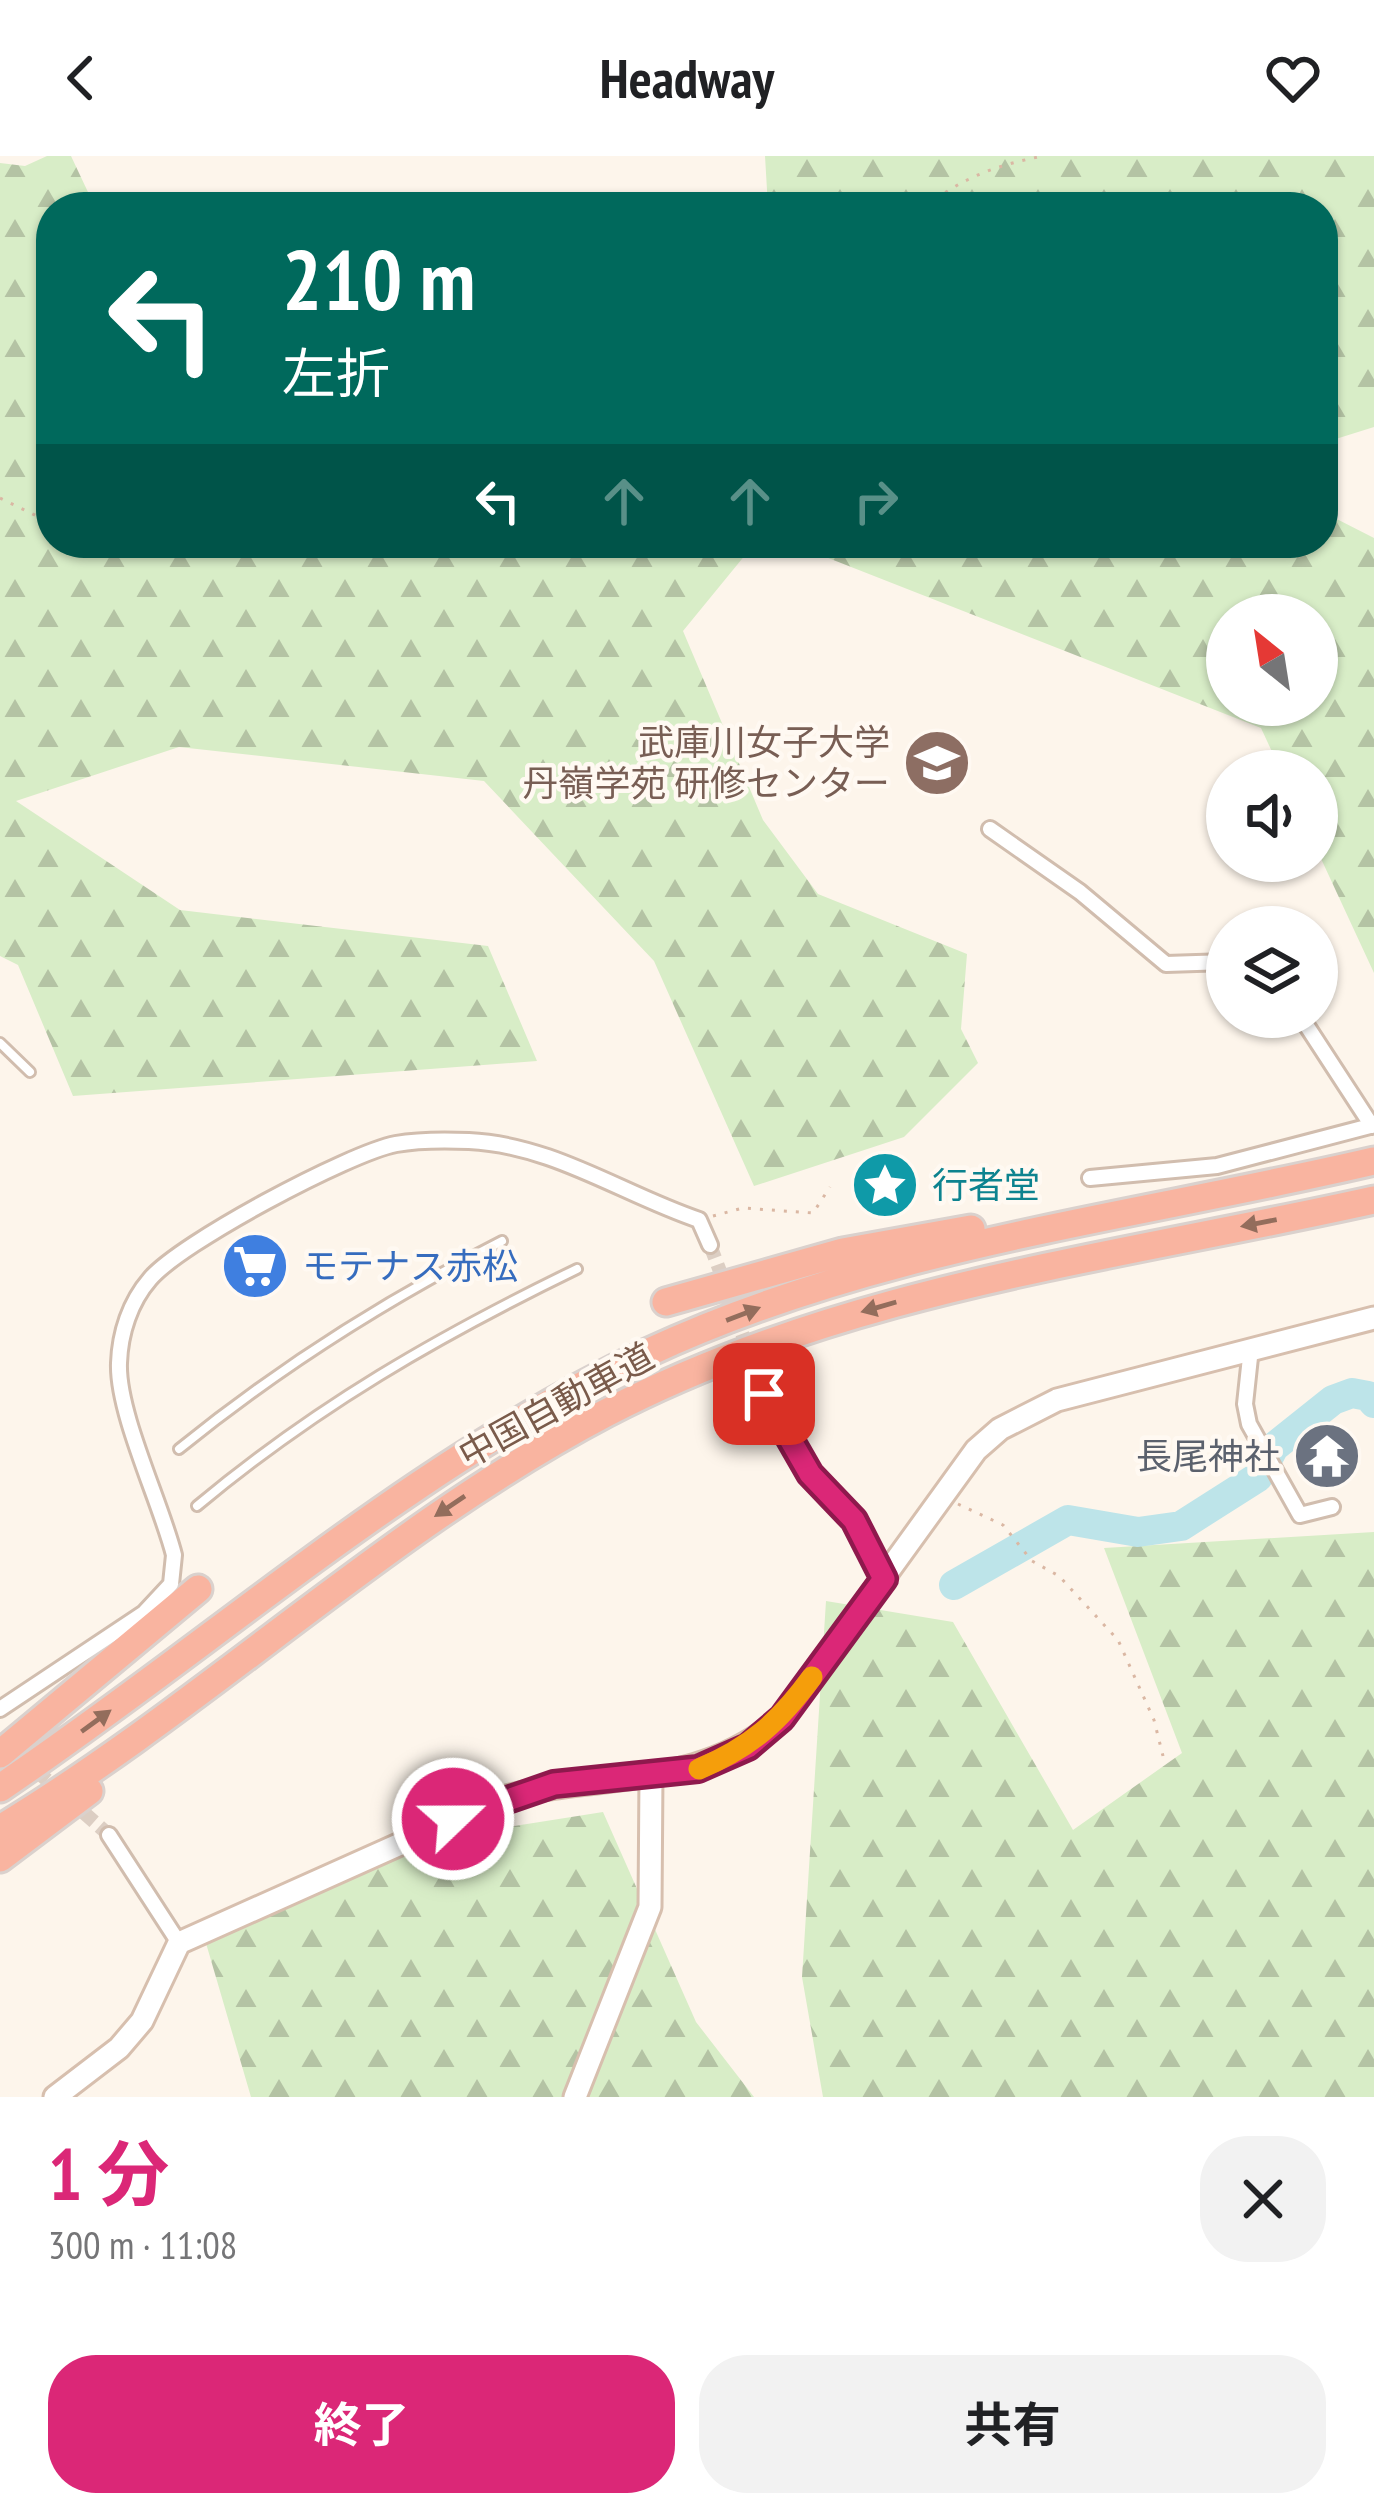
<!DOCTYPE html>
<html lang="ja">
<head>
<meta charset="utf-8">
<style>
  :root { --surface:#fff; --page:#f2f2f2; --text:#202124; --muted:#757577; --accent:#db2777 }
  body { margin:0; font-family:"PT Sans Narrow","Noto Sans JP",sans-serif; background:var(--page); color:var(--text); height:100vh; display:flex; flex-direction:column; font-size:45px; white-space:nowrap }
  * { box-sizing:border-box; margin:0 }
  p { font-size:39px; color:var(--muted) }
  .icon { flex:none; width:66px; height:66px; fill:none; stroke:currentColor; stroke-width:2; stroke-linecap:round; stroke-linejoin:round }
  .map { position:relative; height:1941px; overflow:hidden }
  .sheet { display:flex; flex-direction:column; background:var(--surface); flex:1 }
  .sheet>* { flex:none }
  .guide { position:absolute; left:36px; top:36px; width:1302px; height:366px; border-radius:48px; box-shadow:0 3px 9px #0004; background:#00695c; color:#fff; overflow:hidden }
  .needle { width:78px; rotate:330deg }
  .fabs { position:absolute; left:1206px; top:438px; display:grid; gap:24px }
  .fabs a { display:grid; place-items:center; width:132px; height:132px; border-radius:50%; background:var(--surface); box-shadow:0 3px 9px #0004; font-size:60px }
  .pin { position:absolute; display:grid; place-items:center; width:102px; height:102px; color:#fff; margin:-51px; border-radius:24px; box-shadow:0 6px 18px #0006 }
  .me { position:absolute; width:132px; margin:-66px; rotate:68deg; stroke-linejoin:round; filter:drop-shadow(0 0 9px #0008) }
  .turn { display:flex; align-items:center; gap:42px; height:252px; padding:0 48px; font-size:54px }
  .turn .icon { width:156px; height:156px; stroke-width:2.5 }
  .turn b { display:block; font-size:84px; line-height:102px }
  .lanes { display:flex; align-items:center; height:114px; padding:0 48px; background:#0003; justify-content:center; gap:60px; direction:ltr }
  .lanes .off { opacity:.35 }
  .round { display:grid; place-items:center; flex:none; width:126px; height:126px; border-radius:48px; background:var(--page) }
  .overview { display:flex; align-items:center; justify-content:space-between; height:204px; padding:0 48px }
  h1 { font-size:72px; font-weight:700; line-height:90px; color:var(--accent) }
  .primary-button { display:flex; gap:24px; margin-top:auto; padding:24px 48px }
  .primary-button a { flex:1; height:138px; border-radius:48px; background:var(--accent); color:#fff; font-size:48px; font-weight:700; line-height:138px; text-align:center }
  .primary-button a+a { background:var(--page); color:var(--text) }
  header { display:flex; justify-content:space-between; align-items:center; height:156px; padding:0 48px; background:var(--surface); font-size:54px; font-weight:700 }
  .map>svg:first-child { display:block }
  .forest { fill:url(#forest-firs); fill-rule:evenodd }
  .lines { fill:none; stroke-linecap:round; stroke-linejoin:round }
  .river { stroke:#bde4e9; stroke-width:30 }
  .street-tunnel { stroke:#dccec3; stroke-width:14; stroke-dasharray:14 7; stroke-linecap:butt }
  .lane-casing { stroke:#d1bdae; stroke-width:14 }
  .street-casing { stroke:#d1bdae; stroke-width:20 }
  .secondary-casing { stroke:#d7bfae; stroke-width:27 }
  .highway-casing { stroke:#dad1cd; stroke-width:33 }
  .path { stroke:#dab7a3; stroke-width:3; stroke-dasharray:3 9; stroke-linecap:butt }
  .lane { stroke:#fff; stroke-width:8 }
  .street { stroke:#fff; stroke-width:14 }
  .secondary { stroke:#fff; stroke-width:21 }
  .highway { stroke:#f9b4a0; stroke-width:27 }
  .oneway { fill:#936d5c }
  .route-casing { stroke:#8e194d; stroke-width:30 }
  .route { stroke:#db2777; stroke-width:21 }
  .slow { stroke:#f59e0b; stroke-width:21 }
  .labels { text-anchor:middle; stroke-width:9; stroke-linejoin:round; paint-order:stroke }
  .education-label { font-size:36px; fill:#785e54; stroke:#fff9f2; text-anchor:end }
  .culture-label { font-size:36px; fill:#0d838f; stroke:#fff9f2; text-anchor:start }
  .shop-label { font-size:36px; fill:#366cbe; stroke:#fff9f2; text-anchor:start }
  .street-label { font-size:36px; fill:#7a5b4b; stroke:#fff9f2 }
  .worship-label { font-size:36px; fill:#5b616d; stroke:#fff9f2; text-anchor:end }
</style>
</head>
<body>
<header><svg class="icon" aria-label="back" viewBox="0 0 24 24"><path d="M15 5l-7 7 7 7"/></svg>Headway<svg class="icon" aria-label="heart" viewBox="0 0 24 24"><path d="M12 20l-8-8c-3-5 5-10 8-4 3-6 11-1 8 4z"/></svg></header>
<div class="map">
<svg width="1374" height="1941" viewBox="0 0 1374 1941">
  <defs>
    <pattern id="forest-firs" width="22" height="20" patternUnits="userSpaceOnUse" patternTransform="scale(3)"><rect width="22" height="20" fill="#d8edc7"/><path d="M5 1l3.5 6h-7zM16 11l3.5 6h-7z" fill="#b4c3a4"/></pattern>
  </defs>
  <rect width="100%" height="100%" fill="#fdf5eb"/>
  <path class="forest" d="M 47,0 L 71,0 L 95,51 L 51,51 L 51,387 L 755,387 L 683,475 L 763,664 L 818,738 L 967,798 L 961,873 L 978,907 L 904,981 L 754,1030 L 654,805 L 484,625 L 179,591 L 16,645 L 180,754 L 488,790 L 537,905 L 73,940 L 18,809 L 0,800 L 0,7 L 25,10 Z
    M 765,0 L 1374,0 L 1374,271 L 1323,287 L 1323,51 L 768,51 Z
    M 1323,356 L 1374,382 L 1374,817 L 1317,694 L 1317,615 L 1281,615 L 1261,572 L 790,387 L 1323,387 ZM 1227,459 L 1317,459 L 1317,549 L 1227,549 Z
    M 1374,1376 L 1374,1941 L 823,1941 L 802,1821 L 826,1445 L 953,1466 L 1073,1674 L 1182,1597 L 1104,1392 Z
    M 603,1656 L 696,1866 L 754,1941 L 251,1941 L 203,1777 L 444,1681 Z"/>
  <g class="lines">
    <path class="river" d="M 954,1429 L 1068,1364 L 1138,1376 L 1181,1370 L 1258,1321 L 1274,1291 L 1333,1244 L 1352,1237 L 1368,1240 L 1374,1247"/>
    <path class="street-tunnel" d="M 710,1089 L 726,1131
      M 735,1158 L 764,1237
      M 5,1587 L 109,1679"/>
    <g class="lane-casing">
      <path id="lane" d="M 0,887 L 30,916
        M 179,1293 C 280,1211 386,1144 502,1085
        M 197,1350 C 317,1250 437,1181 577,1113"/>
    </g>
    <g class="street-casing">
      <path id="street" d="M 990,673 L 1080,736 L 1166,808 L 1227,806
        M 1301,861 L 1372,970
        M 1090,1022 L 1217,1010 L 1374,969
        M 1251,1192 L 1245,1248 L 1249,1268 L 1300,1359 L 1332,1351
        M 764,1237 L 810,1318 L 854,1364 L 884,1423
        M 0,1553 L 144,1457 L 171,1428 L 174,1399 C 161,1347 117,1257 119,1207 C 120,1177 130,1146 150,1123 C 180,1087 349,997 396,988 C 418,984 446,984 469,985 C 553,989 622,1038 699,1064 L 710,1089
        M 109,1679 L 179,1787"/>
    </g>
    <g class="secondary-casing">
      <path id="secondary" d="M 55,1941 L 119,1892 L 142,1865 L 179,1787 L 503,1642 C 606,1614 696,1636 782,1562 L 976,1294 L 1000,1273 L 1057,1244 L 1374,1162
        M 575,1941 L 650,1751 L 651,1619"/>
    </g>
    <g class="highway-casing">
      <path id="highway" d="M 666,1146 L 843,1096 L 971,1073
        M 0,1598 L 198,1433
        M 0,1632 C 216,1486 410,1309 647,1197 C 876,1090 1130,1062 1374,1005
        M 0,1673 C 210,1546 387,1372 606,1257 C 846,1132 1114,1102 1374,1044
        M 0,1702 L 89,1635"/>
    </g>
    <path class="path" d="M 926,51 C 962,21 998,9 1043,0
      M 0,342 L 51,367
      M 268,387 L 309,387
      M 713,1060 L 743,1052 L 813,1057 L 830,1031
      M 958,1348 L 1003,1369 L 1032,1405 L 1059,1420 L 1118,1484 L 1154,1564 L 1163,1600"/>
    <use href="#lane" class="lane"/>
    <use href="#street" class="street"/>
    <use href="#secondary" class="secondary"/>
    <use href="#highway" class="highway"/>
  </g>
  <defs><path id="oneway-solid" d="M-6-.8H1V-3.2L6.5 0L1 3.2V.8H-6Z" transform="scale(3)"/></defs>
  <g class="oneway">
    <use href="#oneway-solid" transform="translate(1259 1067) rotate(169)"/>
    <use href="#oneway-solid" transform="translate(879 1151) rotate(164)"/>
    <use href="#oneway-solid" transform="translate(743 1158) rotate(-21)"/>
    <use href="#oneway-solid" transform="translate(450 1350) rotate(146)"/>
    <use href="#oneway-solid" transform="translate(96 1565) rotate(-36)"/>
  </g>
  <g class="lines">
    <g class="route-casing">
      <path id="route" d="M 453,1663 L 554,1628 L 698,1613 L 748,1591 L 782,1562 L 884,1423 L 854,1364 L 810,1318 L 764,1238"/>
    </g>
    <use href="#route" class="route"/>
    <path class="slow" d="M 699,1613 C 751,1591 779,1566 812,1521"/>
  </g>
  <defs>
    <g id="university-disc" transform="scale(3.45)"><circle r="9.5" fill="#8d6e63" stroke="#fff9f2"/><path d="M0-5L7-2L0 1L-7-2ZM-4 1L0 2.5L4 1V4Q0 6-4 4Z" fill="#fff"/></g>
    <g id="sight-disc" transform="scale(3.45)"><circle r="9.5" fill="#0f9aa8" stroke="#fff9f2"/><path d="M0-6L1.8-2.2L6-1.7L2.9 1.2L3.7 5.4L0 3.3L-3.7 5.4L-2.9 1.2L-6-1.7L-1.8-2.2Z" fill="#fff"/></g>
    <g id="supermarket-disc" transform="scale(3.45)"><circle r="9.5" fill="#3f7fe0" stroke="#fff9f2"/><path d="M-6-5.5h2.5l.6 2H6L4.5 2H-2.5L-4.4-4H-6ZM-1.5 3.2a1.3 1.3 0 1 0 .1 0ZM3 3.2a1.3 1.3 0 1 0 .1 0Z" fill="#fff"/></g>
    <g id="temple-disc" transform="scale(3.45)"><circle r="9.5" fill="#6b7280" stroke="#fff9f2"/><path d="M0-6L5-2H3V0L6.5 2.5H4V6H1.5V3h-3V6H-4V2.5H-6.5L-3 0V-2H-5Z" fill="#fff"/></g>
  </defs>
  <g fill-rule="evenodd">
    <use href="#university-disc" x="937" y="607"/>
    <use href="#sight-disc" x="885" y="1029"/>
    <use href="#supermarket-disc" x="255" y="1110"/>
    <use href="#temple-disc" x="1327" y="1300"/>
  </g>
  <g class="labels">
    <g class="education-label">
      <text x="890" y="599">武庫川女子大学<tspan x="890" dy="41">丹嶺学苑 研修センター</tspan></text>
    </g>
    <g class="culture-label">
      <text x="932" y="1042">行者堂</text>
    </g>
    <g class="shop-label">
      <text x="302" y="1123">モテナス赤松</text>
    </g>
    <g class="street-label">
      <text transform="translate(556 1249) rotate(-29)" y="13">中国自動車道</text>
    </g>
    <g class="worship-label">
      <text x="1280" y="1313">長尾神社</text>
    </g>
  </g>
</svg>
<div class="fabs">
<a><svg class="needle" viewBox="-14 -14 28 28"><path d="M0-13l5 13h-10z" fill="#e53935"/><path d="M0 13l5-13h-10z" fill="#757577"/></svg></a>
<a><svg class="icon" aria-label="sound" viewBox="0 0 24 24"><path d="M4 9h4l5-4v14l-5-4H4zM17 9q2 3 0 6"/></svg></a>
<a><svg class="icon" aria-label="layers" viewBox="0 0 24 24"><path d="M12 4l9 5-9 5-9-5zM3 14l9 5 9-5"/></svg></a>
</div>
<div class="pin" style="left:764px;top:1238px;background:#d93025"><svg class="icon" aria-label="arrive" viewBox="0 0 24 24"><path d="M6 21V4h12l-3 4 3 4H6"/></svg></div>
<svg class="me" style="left:453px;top:1663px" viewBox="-20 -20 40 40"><circle r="17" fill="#db2777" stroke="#fff" stroke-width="3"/><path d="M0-11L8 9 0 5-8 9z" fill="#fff"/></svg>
<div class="guide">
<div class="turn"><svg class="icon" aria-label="left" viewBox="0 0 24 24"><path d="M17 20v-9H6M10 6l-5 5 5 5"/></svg><div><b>210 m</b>左折</div></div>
<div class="lanes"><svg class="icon" aria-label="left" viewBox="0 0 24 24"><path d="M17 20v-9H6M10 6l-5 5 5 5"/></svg><svg class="icon off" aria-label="ahead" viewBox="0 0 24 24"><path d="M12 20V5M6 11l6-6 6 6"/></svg><svg class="icon off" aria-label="ahead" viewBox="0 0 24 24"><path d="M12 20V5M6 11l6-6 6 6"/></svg><svg class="icon off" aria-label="right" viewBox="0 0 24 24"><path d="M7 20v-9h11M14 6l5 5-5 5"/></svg></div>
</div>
</div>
<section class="sheet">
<div class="overview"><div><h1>1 分</h1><p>300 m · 11:08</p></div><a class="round"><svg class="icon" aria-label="close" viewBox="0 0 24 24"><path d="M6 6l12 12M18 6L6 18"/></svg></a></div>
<div class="primary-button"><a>終了</a><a>共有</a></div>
</section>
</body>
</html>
